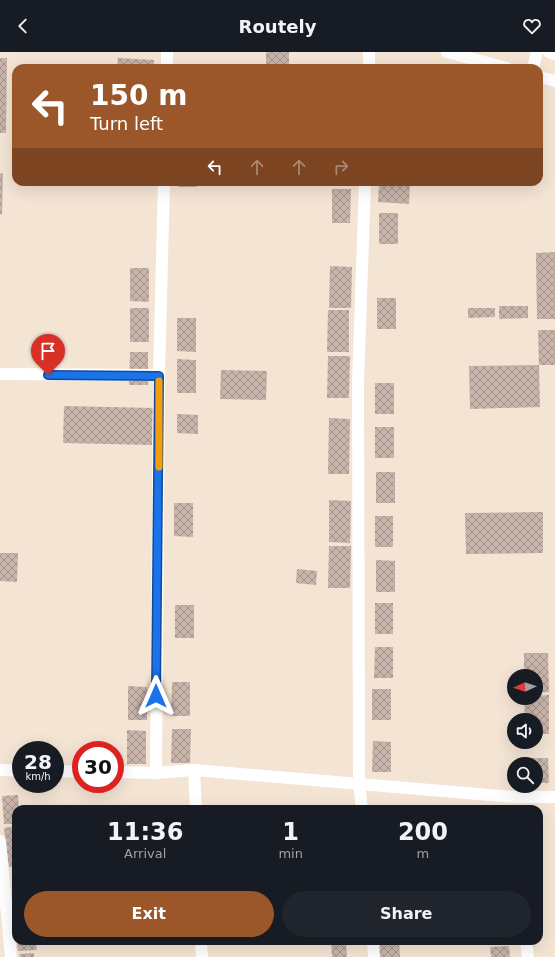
<!DOCTYPE html>
<html lang="en">
<head>
<meta charset="utf-8">
<style>
  :root { --surface:#171b24; --page:#20242c; --text:#f1f3f6; --muted:#9ea1a6; --accent:#9b562a }
  body { margin:0; font-family:"DejaVu Sans",sans-serif; background:var(--page); color:var(--text); height:100vh; display:flex; flex-direction:column; font-size:15px; white-space:nowrap }
  * { box-sizing:border-box; margin:0 }
  p { font-size:13px; color:var(--muted) }
  .icon { flex:none; width:22px; height:22px; fill:none; stroke:currentColor; stroke-width:2; stroke-linecap:round; stroke-linejoin:round }
  .map { position:relative; flex:1; overflow:hidden }
  .drawer { position:absolute; left:12px; top:753px; width:531px; height:140px; display:flex; flex-direction:column; background:var(--surface); border-radius:12px; box-shadow:0 4px 16px #0002 }
  .drawer>* { flex:none }
  .top-card { position:absolute; left:12px; top:12px; width:531px; height:122px; border-radius:12px; box-shadow:0 4px 16px #0002; background:#9b562a; color:#fff; overflow:hidden }
  .needle { width:26px; rotate:267deg }
  .fabs { position:absolute; left:507px; top:617px; display:grid; gap:8px }
  .fabs a { display:grid; place-items:center; width:36px; height:36px; border-radius:50%; background:var(--surface); box-shadow:0 4px 16px #0002; font-size:20px }
  .speed { position:absolute; left:12px; top:689px; display:flex; gap:8px; font-size:20px; font-weight:700; text-align:center }
  .speed>* { display:grid; place-content:center; width:52px; height:52px; border-radius:50%; background:var(--surface); box-shadow:0 4px 16px #0002; line-height:1 }
  .speed small { font-size:10px; font-weight:400 }
  .speed .limit { border:6px solid #d22; background:#fff; color:#111 }
  .pin { position:absolute; display:grid; place-items:center; width:34px; height:34px; color:#fff; margin:-41px -17px; border-radius:50% 50% 50% 0; rotate:-45deg; box-shadow:0 0 4px #0007 }
  .pin .icon { rotate:45deg }
  .me { position:absolute; width:44px; margin:-22px; rotate:0deg; stroke-linejoin:round; filter:drop-shadow(0 0 3px #0008) }
  .turn { display:flex; align-items:center; gap:14px; height:84px; padding:0 12px; font-size:18px }
  .turn .icon { width:52px; height:52px; stroke-width:2.5 }
  .turn b { display:block; font-size:28px; line-height:34px }
  .lanes { display:flex; align-items:center; height:38px; padding:0 12px; background:#0003; justify-content:center; gap:20px; direction:ltr }
  .lanes .off { opacity:.35 }
  .eta { display:flex; justify-content:space-evenly; align-items:center; height:68px; text-align:center }
  .eta b { font-size:24px; font-weight:600; line-height:28px }
  .primary-button { display:flex; gap:8px; margin-top:auto; padding:8px 12px }
  .primary-button a { flex:1; height:46px; border-radius:24px; background:var(--accent); color:#fff; font-size:16px; font-weight:600; line-height:46px; text-align:center }
  .primary-button a+a { background:var(--page); color:var(--text) }
  header { display:flex; justify-content:space-between; align-items:center; height:52px; padding:0 12px; background:var(--surface); font-size:18px; font-weight:600 }
  .map>svg:first-child { display:block }
  .building { fill:url(#building-cross-hatch) }
  .lines { fill:none; stroke-linecap:round; stroke-linejoin:round }
  .minor { stroke:#fff; stroke-width:12 }
  .route-casing { stroke:#114b97; stroke-width:10 }
  .route { stroke:#1a73e8; stroke-width:7 }
  .slow { stroke:#f59e0b; stroke-width:7 }
</style>
</head>
<body>
<header><svg class="icon" aria-label="back" viewBox="0 0 24 24"><path d="M15 5l-7 7 7 7"/></svg>Routely<svg class="icon" aria-label="heart" viewBox="0 0 24 24"><path d="M12 20l-8-8c-3-5 5-10 8-4 3-6 11-1 8 4z"/></svg></header>
<div class="map">
<svg width="555" height="905" viewBox="0 0 555 905">
  <defs>
    <pattern id="building-cross-hatch" width="8" height="8" patternUnits="userSpaceOnUse"><rect width="8" height="8" fill="#c8b4aa"/><path d="M0 0l8 8M0 8l8-8" fill="none" stroke="#a3938a"/></pattern>
  </defs>
  <rect width="100%" height="100%" fill="#f4e4d4"/>
  <path class="building" d="M 266,0 L 289,0 L 289,16 L 266,16 Z
    M 0,6 L 7,6 L 6,81 L 0,81 Z
    M 118,6 L 154,8 L 154,16 L 117,16 Z
    M 0,121 L 3,122 L 2,163 L 0,162 Z
    M 178,130 L 198,130 L 197,135 L 178,135 Z
    M 379,130 L 410,130 L 409,152 L 378,150 Z
    M 332,137 L 351,137 L 350,171 L 332,171 Z
    M 379,161 L 398,161 L 398,192 L 379,192 Z
    M 555,200 L 555,267 L 537,267 L 536,201 Z
    M 330,214 L 352,215 L 351,256 L 329,256 Z
    M 130,216 L 149,216 L 149,250 L 130,249 Z
    M 377,246 L 396,246 L 396,277 L 377,277 Z
    M 499,254 L 528,254 L 528,266 L 499,267 Z
    M 130,256 L 149,256 L 149,290 L 130,290 Z
    M 468,256 L 495,256 L 495,265 L 468,266 Z
    M 328,258 L 349,258 L 349,300 L 327,300 Z
    M 177,266 L 196,266 L 196,300 L 177,299 Z
    M 538,278 L 555,278 L 555,313 L 539,313 Z
    M 130,300 L 148,300 L 148,333 L 129,333 Z
    M 328,304 L 350,304 L 349,346 L 327,346 Z
    M 177,307 L 196,308 L 196,341 L 177,341 Z
    M 539,313 L 540,355 L 470,357 L 469,314 Z
    M 221,318 L 267,319 L 266,348 L 220,347 Z
    M 375,331 L 394,331 L 394,362 L 375,362 Z
    M 64,354 L 153,356 L 152,393 L 63,391 Z
    M 177,362 L 198,363 L 198,382 L 177,381 Z
    M 329,366 L 350,367 L 349,422 L 328,422 Z
    M 375,375 L 394,375 L 394,406 L 375,406 Z
    M 376,420 L 395,420 L 395,451 L 376,451 Z
    M 329,448 L 351,449 L 350,491 L 329,490 Z
    M 174,451 L 193,451 L 193,485 L 174,484 Z
    M 543,460 L 543,501 L 466,502 L 465,461 Z
    M 375,464 L 393,464 L 393,495 L 375,495 Z
    M 329,494 L 351,494 L 350,536 L 328,536 Z
    M 0,501 L 18,501 L 17,530 L 0,529 Z
    M 376,508 L 395,509 L 395,540 L 376,540 Z
    M 297,517 L 317,519 L 316,533 L 296,531 Z
    M 375,551 L 393,551 L 393,582 L 375,582 Z
    M 175,553 L 194,553 L 194,586 L 175,586 Z
    M 375,595 L 393,595 L 393,626 L 374,626 Z
    M 524,601 L 548,601 L 549,640 L 536,640 L 536,624 L 524,624 Z
    M 172,630 L 190,630 L 190,664 L 171,664 Z
    M 128,634 L 147,635 L 147,668 L 128,668 Z
    M 372,637 L 391,637 L 391,668 L 372,668 Z
    M 549,643 L 549,682 L 536,682 L 536,668 L 525,668 L 524,646 L 536,646 L 536,644 Z
    M 172,677 L 191,677 L 190,711 L 171,711 Z
    M 127,678 L 146,679 L 146,712 L 127,712 Z
    M 373,689 L 391,690 L 391,720 L 372,720 Z
    M 525,706 L 548,706 L 549,731 L 536,731 L 536,712 L 525,712 Z
    M 18,743 L 19,757 L 16,757 L 16,772 L 4,772 L 2,744 Z
    M 16,774 L 16,814 L 9,815 L 4,776 Z
    M 12,821 L 16,821 L 16,853 L 15,853 Z
    M 17,889 L 36,889 L 37,898 L 18,899 Z
    M 331,889 L 346,889 L 347,905 L 332,905 Z
    M 376,889 L 399,889 L 400,905 L 377,905 Z
    M 509,894 L 510,905 L 491,905 L 490,895 Z
    M 34,901 L 34,905 L 20,905 L 19,902 Z"/>
  <g class="lines">
    <path class="minor" d="M 447,0 L 507,16
      M 549,0 L 555,2
      M 167,16 L 167,0
      M 369,16 L 369,0
      M 533,16 L 537,0
      M 539,25 L 555,29
      M 0,322 L 159,323
      M 0,718 L 21,719
      M 194,718 L 196,757
      M 55,719 L 81,720
      M 115,720 L 156,721 L 194,718 L 514,745 L 555,745
      M 156,721 L 159,323 L 164,130
      M 362,757 L 359,731 L 358,332 L 365,130
      M 0,789 L 11,905
      M 201,889 L 202,905
      M 373,889 L 374,905
      M 526,889 L 528,905"/>
  </g>
  <g class="lines">
    <g class="route-casing">
      <path id="route" d="M 48,323 L 159,324 L 156,644"/>
    </g>
    <use href="#route" class="route"/>
    <path class="slow" d="M 159,415 L 159,329"/>
  </g>
</svg>
<div class="fabs">
<a><svg class="needle" viewBox="-14 -14 28 28"><path d="M0-13l5 13h-10z" fill="#e53935"/><path d="M0 13l5-13h-10z" fill="#9ea1a6"/></svg></a>
<a><svg class="icon" aria-label="sound" viewBox="0 0 24 24"><path d="M4 9h4l5-4v14l-5-4H4zM17 9q2 3 0 6"/></svg></a>
<a><svg class="icon" aria-label="search" viewBox="0 0 24 24"><circle cx="10" cy="10" r="6"/><path d="M15 15l6 6"/></svg></a>
</div>
<div class="speed"><div>28<small>km/h</small></div><div class="limit">30</div></div>
<div class="pin" style="left:48px;top:323px;background:#d93025"><svg class="icon" aria-label="arrive" viewBox="0 0 24 24"><path d="M6 21V4h12l-3 4 3 4H6"/></svg></div>
<svg class="me" style="left:156px;top:644px" viewBox="-20 -20 40 40"><path d="M0-17L14 15 0 8-14 15z" fill="#1a73e8" stroke="#fff" stroke-width="4"/></svg>
<div class="top-card">
<div class="turn"><svg class="icon" aria-label="left" viewBox="0 0 24 24"><path d="M17 20v-9H6M10 6l-5 5 5 5"/></svg><div><b>150 m</b>Turn left</div></div>
<div class="lanes"><svg class="icon" aria-label="left" viewBox="0 0 24 24"><path d="M17 20v-9H6M10 6l-5 5 5 5"/></svg><svg class="icon off" aria-label="ahead" viewBox="0 0 24 24"><path d="M12 20V5M6 11l6-6 6 6"/></svg><svg class="icon off" aria-label="ahead" viewBox="0 0 24 24"><path d="M12 20V5M6 11l6-6 6 6"/></svg><svg class="icon off" aria-label="right" viewBox="0 0 24 24"><path d="M7 20v-9h11M14 6l5 5-5 5"/></svg></div>
</div>
<section class="drawer">
<div class="eta">
<div><b>11:36</b><p>Arrival</p></div>
<div><b>1</b><p>min</p></div>
<div><b>200</b><p>m</p></div>
</div>
<div class="primary-button"><a>Exit</a><a>Share</a></div>
</section>
</div>
</body>
</html>
